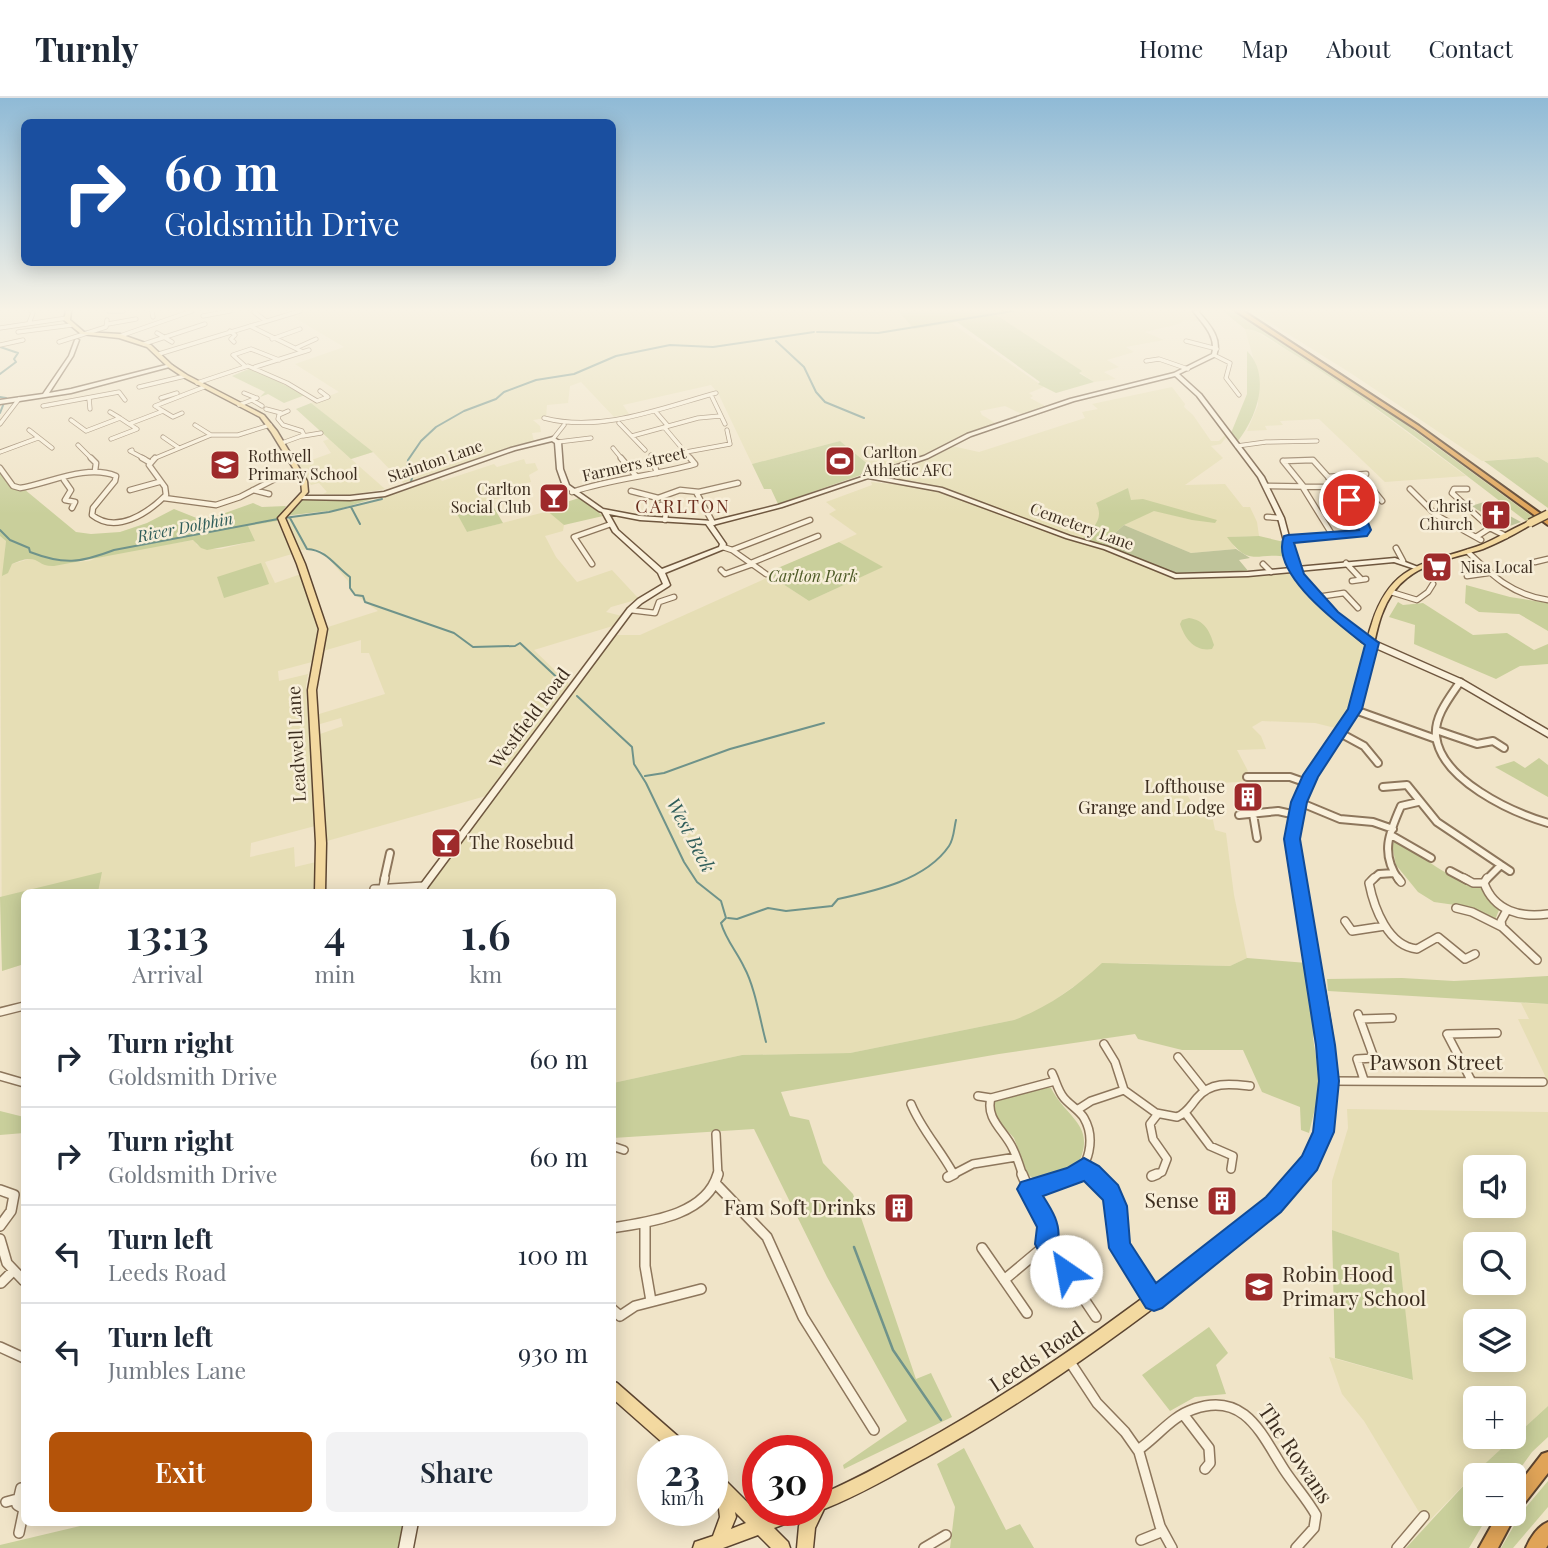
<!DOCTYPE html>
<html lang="en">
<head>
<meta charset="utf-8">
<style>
  :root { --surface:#fff; --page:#f2f2f3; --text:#1f2937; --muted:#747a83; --line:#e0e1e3; --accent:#b45309 }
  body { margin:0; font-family:"Playfair Display",serif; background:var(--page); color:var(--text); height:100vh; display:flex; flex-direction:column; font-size:26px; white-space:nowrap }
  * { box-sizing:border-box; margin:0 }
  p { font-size:23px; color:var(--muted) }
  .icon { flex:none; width:38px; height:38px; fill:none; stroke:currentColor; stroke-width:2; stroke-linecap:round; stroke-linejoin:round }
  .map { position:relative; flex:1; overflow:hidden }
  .sheet { position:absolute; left:21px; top:791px; width:595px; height:637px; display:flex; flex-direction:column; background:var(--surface); border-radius:10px; box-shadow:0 4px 18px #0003 }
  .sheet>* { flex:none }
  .guide { position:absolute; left:21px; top:21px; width:595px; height:147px; border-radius:10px; box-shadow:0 4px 18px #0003; background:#1a4fa0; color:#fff; overflow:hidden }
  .fabs { position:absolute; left:1463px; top:1057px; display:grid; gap:14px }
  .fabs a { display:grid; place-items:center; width:63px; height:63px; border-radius:10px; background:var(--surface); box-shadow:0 4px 18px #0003; font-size:35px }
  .speed { position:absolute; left:637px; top:1337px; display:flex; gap:14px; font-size:35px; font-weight:700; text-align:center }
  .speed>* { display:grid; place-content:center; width:91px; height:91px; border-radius:50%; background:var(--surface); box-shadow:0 4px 18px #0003; line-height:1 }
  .speed small { font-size:18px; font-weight:400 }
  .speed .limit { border:10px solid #d22; background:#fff; color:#111 }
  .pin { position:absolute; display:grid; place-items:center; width:60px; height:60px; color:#fff; margin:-30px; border:4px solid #fff; border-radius:50%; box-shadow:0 2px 7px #0007 }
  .me { position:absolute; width:77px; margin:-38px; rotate:327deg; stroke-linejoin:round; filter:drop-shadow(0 0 5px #0008) }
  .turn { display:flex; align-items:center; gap:24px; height:147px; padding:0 28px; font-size:32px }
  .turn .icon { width:91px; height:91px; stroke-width:2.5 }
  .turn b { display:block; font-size:49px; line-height:60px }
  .eta { display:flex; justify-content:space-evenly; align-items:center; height:119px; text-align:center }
  .eta b { font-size:42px; font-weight:600; line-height:49px }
  .primary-button { display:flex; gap:14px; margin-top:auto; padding:14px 28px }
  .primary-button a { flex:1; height:80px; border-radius:10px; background:var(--accent); color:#fff; font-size:28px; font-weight:600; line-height:80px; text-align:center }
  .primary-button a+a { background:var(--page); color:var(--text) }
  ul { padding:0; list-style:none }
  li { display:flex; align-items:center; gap:21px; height:98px; padding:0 28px; border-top:2px solid var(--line) }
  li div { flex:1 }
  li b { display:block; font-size:26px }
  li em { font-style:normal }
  header { display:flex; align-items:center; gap:42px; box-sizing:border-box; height:98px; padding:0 35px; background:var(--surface); border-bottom:2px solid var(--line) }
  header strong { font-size:33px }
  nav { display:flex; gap:38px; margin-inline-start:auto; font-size:24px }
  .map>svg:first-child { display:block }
  .farmland { fill:#e6deb5; fill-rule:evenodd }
  .green { fill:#c9cf9b }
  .cemetery { fill:#bfc49a }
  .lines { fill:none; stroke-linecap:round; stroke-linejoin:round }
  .stream-far1 { stroke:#6f938a; stroke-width:2 }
  .stream { stroke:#6f938a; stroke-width:2.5 }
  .street-far4-casing { stroke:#8d765c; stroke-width:5 }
  .street-far3-casing { stroke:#8d765c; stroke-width:7 }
  .street-far2-casing { stroke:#8d765c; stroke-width:10 }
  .street-far1-casing { stroke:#8d765c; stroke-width:10 }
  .street-casing { stroke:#8d765c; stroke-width:12 }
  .secondary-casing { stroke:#6f573f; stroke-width:3 }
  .primary-casing { stroke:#5b4430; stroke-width:3 }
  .highway-casing { stroke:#5b4430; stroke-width:4 }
  .street-far4 { stroke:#faf1dc; stroke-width:3.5 }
  .street-far3 { stroke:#faf1dc; stroke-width:4.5 }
  .street-far2 { stroke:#faf1dc; stroke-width:6 }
  .street-far1 { stroke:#faf1dc; stroke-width:7 }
  .street { stroke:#faf1dc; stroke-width:9 }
  .secondary { fill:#faf1dc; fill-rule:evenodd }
  .primary { fill:#f3d9a0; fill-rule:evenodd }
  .highway { fill:#e0a458; fill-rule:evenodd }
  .primary-bridge-casing { stroke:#5b4430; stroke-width:10; stroke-linecap:butt }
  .primary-bridge { stroke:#f3d9a0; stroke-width:7 }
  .route { fill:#1a73e8; stroke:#114b97; stroke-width:2 }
  .labels { text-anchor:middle; stroke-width:5; stroke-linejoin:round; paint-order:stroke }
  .far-poi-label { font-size:16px; fill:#3d2e20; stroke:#f7eed8; text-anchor:start }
  .far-street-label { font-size:16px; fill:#3d2e20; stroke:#f7eed8 }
  .far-water-label { font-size:16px; font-style:italic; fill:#2f5d5a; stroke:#f7eed8 }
  .far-park-label { font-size:16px; font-style:italic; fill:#4d5a26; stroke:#f7eed8 }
  .far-quarter-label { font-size:18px; letter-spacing:2px; fill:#6b2e1e; stroke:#f7eed8 }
  .street-label { font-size:18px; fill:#3d2e20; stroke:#f7eed8 }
  .poi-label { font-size:18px; fill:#3d2e20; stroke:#f7eed8; text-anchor:end }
  .water-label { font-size:19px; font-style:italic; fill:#2f5d5a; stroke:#f7eed8 }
  .near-street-label { font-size:21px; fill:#3d2e20; stroke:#f7eed8 }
  .near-poi-label { font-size:21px; fill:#3d2e20; stroke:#f7eed8; text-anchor:end }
</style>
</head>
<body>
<header>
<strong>Turnly</strong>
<nav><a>Home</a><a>Map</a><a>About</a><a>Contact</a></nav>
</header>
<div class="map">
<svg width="1548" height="1450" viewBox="0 0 1548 1450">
  <rect width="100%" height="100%" fill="#f0e4c8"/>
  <path class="farmland" d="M 304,213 L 898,213 L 909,226 L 917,230 L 951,225 L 1044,289 L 1029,295 L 1033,298 L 1030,300 L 1047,309 L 1024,317 L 1005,308 L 980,313 L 982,317 L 997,326 L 955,341 L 923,357 L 875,372 L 840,343 L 752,366 L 718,295 L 711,287 L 623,307 L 629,316 L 614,319 L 581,284 L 570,288 L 568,305 L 547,307 L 546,320 L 533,322 L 540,328 L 541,334 L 532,335 L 534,343 L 403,385 L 373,354 L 351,361 L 385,391 L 350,397 L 323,396 L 327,394 L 319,385 L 311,387 L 298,367 L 331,355 L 323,343 L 348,335 L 311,305 L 339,294 L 295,266 L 344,249 L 290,217 Z
    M 1013,213 L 1191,213 L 1199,223 L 1184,222 L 1179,226 L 1145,234 L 1164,242 L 1126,249 L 1134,254 L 1107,262 L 1119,269 L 1104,274 L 1116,281 L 1094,284 L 995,217 Z
    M 1251,213 L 1548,213 L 1548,365 L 1538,359 L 1482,363 L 1352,276 Z
    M 1250,230 L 1335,281 L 1466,378 L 1385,384 L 1319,321 L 1280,323 L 1283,327 L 1265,328 L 1267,332 L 1247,333 L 1258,307 L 1255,266 L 1245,231 Z
    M 1172,289 L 1185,306 L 1184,309 L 1193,317 L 1211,343 L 1219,343 L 1226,336 L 1227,338 L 1221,346 L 1211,348 L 1223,360 L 1185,387 L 1225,386 L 1243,409 L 1250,409 L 1257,424 L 1259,438 L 1228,439 L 1236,451 L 1191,455 L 1124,427 L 1154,412 L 1192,422 L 1130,402 L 1128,390 L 1101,414 L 1100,421 L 1081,442 L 941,390 L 919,384 L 876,381 L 873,377 L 931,359 L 952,348 L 979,354 L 1085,320 L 1082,314 L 1098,311 L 1092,306 Z
    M 524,361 L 526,366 L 535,365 L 538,372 L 529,377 L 531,384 L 522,386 L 524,393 L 456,412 L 467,434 L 549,413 L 560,422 L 564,427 L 563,433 L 545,438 L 556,459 L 577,484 L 612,472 L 639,501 L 611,509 L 606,514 L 622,518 L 616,527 L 534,552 L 570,587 L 486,698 L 327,743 L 320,636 L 343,628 L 341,620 L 320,626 L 319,616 L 385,596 L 369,555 L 361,555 L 361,542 L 323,553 L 328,529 L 378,513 L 350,493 L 348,483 L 322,453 L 315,451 L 299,452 L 284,421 L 347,411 L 407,392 L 438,378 L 442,383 L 494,366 L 497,369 Z
    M 871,384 L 925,389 L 1067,440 L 1103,450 L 1171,479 L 1189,481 L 1292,475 L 1363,543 L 1364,546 L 1352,602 L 1345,618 L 1335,630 L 1315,625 L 1262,623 L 1252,629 L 1261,638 L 1266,651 L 1237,652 L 1248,673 L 1245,677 L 1251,680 L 1239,684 L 1182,687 L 1200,720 L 1212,717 L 1215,732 L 1226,735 L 1234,797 L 1247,860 L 1230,868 L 1120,865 L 1083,882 L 1039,913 L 1014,922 L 850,955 L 742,957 L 613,985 L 612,794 L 425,794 L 616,537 L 640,537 L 771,478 L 809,503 L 882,469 L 839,444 L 857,436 L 829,416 L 836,412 L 826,404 L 872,387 Z
    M 277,423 L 292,456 L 265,464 L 275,485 L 301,476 L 318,530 L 312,564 L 278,573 L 279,583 L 308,576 L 306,588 L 315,728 L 251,745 L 250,759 L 294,749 L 295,769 L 316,764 L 314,793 L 24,794 L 24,866 L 2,873 L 0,438 L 6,443 L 3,478 L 12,466 L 29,461 L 37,461 L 43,466 L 89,463 L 107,456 L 194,442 L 197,447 L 207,451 L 221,451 L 254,443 L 247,428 Z
    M 1521,905 L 1548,906 L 1548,984 L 1518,921 L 1529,921 Z
    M 1347,1011 L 1548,1014 L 1548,1308 L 1478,1372 L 1429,1423 L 1419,1414 L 1364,1323 L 1342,1296 L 1329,1259 L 1412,1282 L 1399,1155 L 1332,1132 L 1332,1083 L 1348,1030 ZM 1475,1069 L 1514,1069 L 1514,1108 L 1475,1108 ZM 1475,1146 L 1514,1146 L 1514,1185 L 1475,1185 ZM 1475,1223 L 1514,1223 L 1514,1262 L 1475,1262 ZM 1475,1300 L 1514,1300 L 1514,1339 L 1475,1339 Z"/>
  <path class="green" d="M 898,213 L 1013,213 L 996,217 L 1082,273 L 1079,275 L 1094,284 L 1056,295 L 1038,286 L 1040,284 L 957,224 L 914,231 Z
    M 1223,213 L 1232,213 L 1385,311 L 1533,419 L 1526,423 C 1448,364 1371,302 1287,252 C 1275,245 1258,230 1245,231 Z
    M 1247,253 C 1272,278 1256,321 1237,344 L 1231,335 L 1247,296 Z
    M 251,270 L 305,297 L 284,305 L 268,296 L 260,299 L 265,294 L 232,278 Z
    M 311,305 L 373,354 L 351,361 L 296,311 Z
    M 840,343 L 875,372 L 778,406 L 771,391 L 764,391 L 752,366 Z
    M 1538,359 L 1548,365 L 1548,410 L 1484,363 Z
    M 0,375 L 11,389 L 24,391 L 76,434 L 91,436 L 120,434 L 147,425 L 174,411 L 199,421 L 214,419 L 253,405 L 262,409 L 286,408 L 277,423 L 248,428 L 255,443 L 207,452 L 201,450 L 193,442 L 54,468 C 35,469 40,453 12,466 L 8,475 L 2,478 L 6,443 L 0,438 Z
    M 1128,390 L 1131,402 L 1143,401 L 1217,422 L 1215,425 L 1192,422 L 1154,413 L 1124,427 L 1101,447 L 1081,442 C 1092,430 1105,422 1096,405 Z
    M 379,399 L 336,412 L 284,418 L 303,402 Z
    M 579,400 L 603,418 L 564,427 L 545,411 Z
    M 490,403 L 503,425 L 467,434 L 455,412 Z
    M 1259,438 L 1284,444 L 1287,459 C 1256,453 1251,471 1227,439 Z
    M 839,444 L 883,469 L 809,503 L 766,475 Z
    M 261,465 L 269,486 L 224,500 L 217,479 Z
    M 1466,487 L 1510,499 L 1548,505 L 1548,533 L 1519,516 L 1479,514 L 1465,505 Z
    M 1398,504 L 1403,507 L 1423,505 L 1473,537 L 1507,535 L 1534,552 L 1548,546 L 1548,566 L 1520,568 L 1496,581 L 1414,546 L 1415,527 L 1389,519 Z
    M 1189,520 C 1204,522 1210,533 1214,547 L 1212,551 C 1195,554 1185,541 1180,526 L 1182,522 Z
    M 1539,660 L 1548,667 L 1548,699 L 1495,669 L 1514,663 L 1525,670 Z
    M 1396,741 C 1422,757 1450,784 1480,787 L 1487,800 L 1499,812 L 1495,822 L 1455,807 L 1434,804 L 1418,794 L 1396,767 L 1392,747 Z
    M 102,774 L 98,794 L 24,794 L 24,866 L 2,873 L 0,799 Z
    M 1247,860 L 1307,865 L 1316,926 L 1313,940 L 1319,978 L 1317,1002 L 1309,1035 L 1301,1032 L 1300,1009 L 1262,994 L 1243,952 L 1182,952 L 1138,941 L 1135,936 L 999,956 L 781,994 L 790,1018 L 809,1022 L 823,1065 L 853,1096 L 916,1281 L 931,1275 L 952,1319 L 844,1371 L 843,1367 L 907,1323 L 827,1179 L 754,1031 L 613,1040 L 613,985 L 742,957 L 850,955 L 1014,922 C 1048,909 1075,890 1102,865 L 1230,868 Z
    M 1548,878 L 1548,906 L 1328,893 L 1327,881 L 1402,880 L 1454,883 Z
    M 1044,989 L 1051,990 C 1067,1022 1099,1027 1076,1070 L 1038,1083 L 1028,1077 L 1014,1040 L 994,1018 L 995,1002 Z
    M 0,1013 L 24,1019 L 24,1035 L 0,1037 Z
    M 1332,1132 L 1399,1155 L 1413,1282 L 1335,1260 Z
    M 1209,1229 L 1228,1255 L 1216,1267 L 1226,1296 L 1195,1299 L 1170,1313 L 1142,1277 Z
    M 1548,1308 L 1548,1339 L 1532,1354 L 1514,1379 L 1475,1377 L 1475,1416 L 1489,1416 L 1469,1450 L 1406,1450 L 1478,1372 Z
    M 964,1350 L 1006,1432 L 1020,1426 L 1034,1450 L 950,1450 L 955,1409 L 937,1366 Z
    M 1548,1383 L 1548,1409 L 1513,1450 L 1501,1450 L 1522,1414 Z
    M 97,1424 L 404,1425 L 399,1450 L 0,1450 L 0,1447 Z"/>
  <path class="cemetery" d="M 1484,404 L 1521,424 L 1507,429 L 1471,408 Z
    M 1124,427 L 1191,455 L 1236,451 L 1250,460 L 1239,462 L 1249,474 L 1175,476 L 1101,447 Z"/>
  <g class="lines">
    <path class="stream-far1" d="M 817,234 L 878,235 L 1013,213
      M 776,243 L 804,269 L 816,294 L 825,304 L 864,320
      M 0,249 L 18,255 L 14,261 L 16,264 L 0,276
      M 0,299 L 6,300 L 0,315
      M 411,384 L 413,375 L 407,370 L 408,362 L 421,343 L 436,329 L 464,313 L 496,301 L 504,294 L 536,282 L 574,276 L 616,258 L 670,247 L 713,249 L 814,234
      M 351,409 L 360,426
      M 284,420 L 329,414 L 382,401
      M 290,420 L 307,451 C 327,452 335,468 350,479 L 350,490 L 355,497 L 363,498 L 365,504 L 454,535 L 473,549 L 515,548 L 520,545 L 564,586
      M 0,432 L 10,442 L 29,450 L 30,454 C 64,467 80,465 114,452 L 278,421
      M 577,598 L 632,649 L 634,666 L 646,685 L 684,764 L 697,784 L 721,803 L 726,820 L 721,825 C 726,842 737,854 744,869 C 755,889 760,922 766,944
      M 645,678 L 664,675 L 730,651 L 824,625
      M 728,820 L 737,821 L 768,810 L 786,813 L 832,808 L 838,801 C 875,793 926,782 949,748 C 954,741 954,730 956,722"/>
    <path class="stream" d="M 854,1149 L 893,1252 L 941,1322"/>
    <g class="street-far4-casing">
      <path id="street-far4" d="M 109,213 L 123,213
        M 152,213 L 153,219
        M 254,214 L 266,223
        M 203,218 L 230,213
        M 29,225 L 33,215 L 31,213
        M 108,226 L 136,221
        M 250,228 L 301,253
        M 0,230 L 67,220
        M 230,233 L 235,237 L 231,241 L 234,244
        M 18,234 L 72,227
        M 157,235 L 172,244
        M 120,238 L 192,213
        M 272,241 L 300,231
        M 1186,243 L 1217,251
        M 59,244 L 106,229 L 107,222
        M 144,246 L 205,226
        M 0,247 L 23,242
        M 296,250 L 316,241
        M 159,256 L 300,213
        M 1214,257 L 1230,265 L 1226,280 L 1239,297
        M 1146,263 L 1159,261 L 1188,271
        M 245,268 L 233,257 L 251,251 L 279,262
        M 255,269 L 309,252
        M 197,285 L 248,268 L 287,285 L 317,303 L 328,299 L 320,293
        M 139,289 L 185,278
        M 244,295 L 256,300
        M 712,299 L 725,326
        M 89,300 L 90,311
        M 161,300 L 177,295
        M 252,302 L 262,308
        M 239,307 L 257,300
        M 43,308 L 119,294 L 125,302
        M 266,311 L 281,315
        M 163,313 L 173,319 L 182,315
        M 655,313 L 668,328
        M 110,314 L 120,320
        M 544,320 C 601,335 661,310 716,295
        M 71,322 L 86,333 L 120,320 L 129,326 L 163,313 L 155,308 L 204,289
        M 619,325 L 645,352
        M 0,326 L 19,301
        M 195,327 L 211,337
        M 664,329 L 691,361
        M 29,332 L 52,350
        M 303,338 L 321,335
        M 632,338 L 698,320 L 720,318
        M 163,339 L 179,350
        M 111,341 L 137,331 L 129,326
        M 553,341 L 564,327
        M 558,344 L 591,340
        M 282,345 L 304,337 L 302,333 L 283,327 L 278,321 L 279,317 L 288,313
        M 78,347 L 92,361
        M 1237,348 L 1266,344 L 1317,343
        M 613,350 L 622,361
        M 132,352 L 130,353 L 145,361
        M 0,354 L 38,340
        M 686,354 L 730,346 L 727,332
        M 651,357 L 652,361
        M 153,361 L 211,337 L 238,337 L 270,327"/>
    </g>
    <g class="street-far3-casing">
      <path id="street-far3" d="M 91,360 L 96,365 L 95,373
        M 142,360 L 149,364
        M 621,360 L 636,378
        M 652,360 L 657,375
        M 1283,363 L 1313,362 L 1356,410 L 1365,434 L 1288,441
        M 1283,363 L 1304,389
        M 0,370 L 13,388 L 20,390 C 50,385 86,366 116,378 L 115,383 L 93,410 L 92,417 C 116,436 147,416 166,397 L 165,389 L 149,367 L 155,360
        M 1361,377 L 1382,403
        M 1328,379 L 1366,376
        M 64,382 L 71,392 L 65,402 L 75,404 L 72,410
        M 1266,388 L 1337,389
        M 1302,388 L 1333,438
        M 1410,391 L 1436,417 L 1481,442
        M 1467,391 L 1454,391 L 1452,395 L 1490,430
        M 130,392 L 159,384
        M 253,392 L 269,396
        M 631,393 L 658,400 L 680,392 L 699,394 L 738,385
        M 572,394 C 614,380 653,378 695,366 L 690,360
        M 696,394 L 713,425
        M 164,400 L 216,407 L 240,399 L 275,381
        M 661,407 L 666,414 L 665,422
        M 1267,419 L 1281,420
        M 1476,439 L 1490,430 L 1506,438
        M 723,449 L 732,452 L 766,476
        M 1396,450 L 1403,463
        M 732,452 L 810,422
        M 1468,454 C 1493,478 1512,497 1548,502
        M 1535,464 L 1548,461
        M 751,465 L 818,438
        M 1346,465 L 1361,481
        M 592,466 L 574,439 L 611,426
        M 1263,466 L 1271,474
        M 721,472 L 725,476 L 753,466
        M 1467,478 L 1488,475
        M 1352,483 L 1366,481
        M 1391,494 L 1417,502 L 1428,494 L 1433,486
        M 1317,499 L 1344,495 L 1358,510
        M 630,512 L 655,515 L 659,504 L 674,499"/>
    </g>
    <g class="street-far2-casing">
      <path id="street-far2" d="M 1460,584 C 1450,599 1434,618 1436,638 C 1441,682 1511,714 1548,725
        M 1355,612 L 1436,641
        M 1436,632 L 1477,646 L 1493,643 L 1504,650
        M 1340,635 L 1364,648 L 1378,665
        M 1247,679 L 1290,679 L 1307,685
        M 1383,689 L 1407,687 L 1437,724 L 1510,773
        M 1299,704 L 1340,721 L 1373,724 L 1393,731
        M 1253,716 L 1257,740
        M 1239,717 L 1278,713 L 1296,717
        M 1391,737 L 1431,760
        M 1450,773 L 1467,782
        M 384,782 L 390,755
        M 1372,782 L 1379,776 L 1394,775
        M 1399,782 C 1380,756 1389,735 1401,708 L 1418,704
        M 1486,782 L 1501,767"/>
    </g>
    <g class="street-far1-casing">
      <path id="street-far1" d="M 1374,780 L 1369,785 C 1374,810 1388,848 1417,851 L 1438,839 L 1465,861 L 1475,856
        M 1398,780 L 1401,784
        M 1464,780 L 1473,785 L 1484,785
        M 1487,780 L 1484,785 C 1494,813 1521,820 1548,816
        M 383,789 L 385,780
        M 374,791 L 424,788
        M 1456,810 L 1472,814 L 1502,829
        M 1507,812 L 1501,823 L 1502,829 L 1537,862
        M 1345,823 L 1352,833 L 1385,828
        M 0,914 L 24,908
        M 1358,916 L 1374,960 L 1357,961 L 1364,982
        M 1361,921 L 1392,920
        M 1104,946 L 1115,964 L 1124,992
        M 1178,959 L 1205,993
        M 1052,975 C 1056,983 1058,993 1064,1000 C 1070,1007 1080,1013 1084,1020 C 1095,1039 1091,1071 1069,1078
        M 0,978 L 24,985
        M 1471,982 L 1447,936 L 1497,935
        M 1329,983 L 1543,984
        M 978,998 L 991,1000
        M 911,1006 C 921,1031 940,1051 953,1075
        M 1077,1012 L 1091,1003 L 1124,992 L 1156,1015 L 1177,1019 C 1187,1015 1191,1007 1197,1000 C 1211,983 1231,986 1250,988
        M 1186,1016 L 1210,1048 L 1233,1058 L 1231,1071
        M 716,1036 L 718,1078
        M 612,1048 L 624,1052
        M 1084,1070 L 1092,1078
        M 950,1078 L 973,1066 L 1016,1059
        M 1023,1078 C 1020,1069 1017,1059 1013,1051 C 1005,1033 985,1021 991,1000 L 1055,983
        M 1153,1078 L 1162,1074 L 1167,1061 L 1153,1041 L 1150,1026 L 1157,1017"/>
    </g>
    <g class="street-casing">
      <path id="street" d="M 1022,1076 C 1031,1099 1051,1121 1047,1146 L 1096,1219
        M 1090,1076 L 1110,1094 L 1116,1108 L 1116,1137 L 1120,1150 L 1153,1200
        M 1152,1078 L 1157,1076
        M 948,1079 L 954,1076
        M 715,1085 L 767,1139 L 803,1219 L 874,1332
        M 1028,1091 L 1075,1076
        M 0,1092 L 14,1097 L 11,1113 L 0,1128
        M 645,1126 L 645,1168 L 651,1203
        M 612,1130 C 648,1124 706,1118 718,1076
        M 0,1141 L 7,1165 L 24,1183
        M 982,1150 L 1027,1215
        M 1004,1182 L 1047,1146
        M 1,1185 L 13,1173
        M 612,1211 L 620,1218 L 635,1208 L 701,1191
        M 0,1249 L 24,1260
        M 1070,1264 L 1097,1305 L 1125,1334 L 1139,1354 L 1160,1428 L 1172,1450
        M 1183,1316 L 1209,1350 L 1210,1365 L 1205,1371
        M 1138,1352 C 1157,1339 1172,1318 1194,1311 C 1246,1293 1262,1338 1285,1373 C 1295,1388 1307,1401 1316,1417 L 1314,1430 L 1296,1450
        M 21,1390 L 17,1407 L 24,1411
        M 6,1404 L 17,1401
        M 19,1435 L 24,1411
        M 1141,1442 L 1161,1434
        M 924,1450 L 946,1437
        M 1397,1450 L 1424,1418"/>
    </g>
    <g class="secondary-casing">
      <path id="secondary" d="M 1193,213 L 1198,213 C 1209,226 1223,240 1216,258 L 1179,276 L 1201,296 L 1264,379 L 1284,420 L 1297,469 L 1395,460 L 1418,469 L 1415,471 L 1394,464 L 1298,473 L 1336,514 L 1368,540 L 1463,582 L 1548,632 L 1548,639 L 1457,586 L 1362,544 L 1332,518 L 1292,474 L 1248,478 L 1175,480 L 1104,451 L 1066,440 L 939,393 L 868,380 L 782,409 L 713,427 L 726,446 L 724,451 L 665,475 L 670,487 L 669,488 L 642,505 L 632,514 L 424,794 L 415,794 L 628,510 L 638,501 L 663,486 L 658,475 L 613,434 L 602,414 L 599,413 L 563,388 L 557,371 L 555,345 L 552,343 L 515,352 L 385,398 L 350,402 L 301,401 L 299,400 L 299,398 L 350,398 L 384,394 L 511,350 L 553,339 L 561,344 L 563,371 L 569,387 L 603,411 L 640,418 L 713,423 L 778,407 L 862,379 L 862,377 L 867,377 L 924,358 L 967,336 L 1070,301 L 1174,275 L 1212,256 C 1217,239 1203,226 1193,213 ZM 1175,278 L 1197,298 L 1258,379 L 1278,420 L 1291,470 L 1248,474 L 1176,476 L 1108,449 L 1070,438 L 942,390 L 875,378 L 928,360 L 971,338 L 1074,303 ZM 609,416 L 640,422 L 706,426 L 720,446 L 719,449 L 662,471 L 618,432 Z
        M 77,241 L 79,242 L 73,258 L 49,295 L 71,291 L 170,266 L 173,268 L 71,295 L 0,306 L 0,302 L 43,296 L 69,258 L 75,242 Z
        M 404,1424 L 418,1424 L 413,1450 L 399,1450 Z"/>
    </g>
    <g class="primary-casing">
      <path id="primary" d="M 66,213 L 71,213 L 70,222 L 84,234 L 120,236 L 151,247 L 172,267 L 187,277 L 264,317 L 277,333 L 307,383 L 308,394 L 285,420 L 305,466 L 327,531 L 316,592 L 326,745 L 325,794 L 315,794 L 316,745 L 308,592 L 319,531 L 297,466 L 278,420 L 302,394 L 301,383 L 271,334 L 260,319 L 183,279 L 168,269 L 147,249 L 119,240 L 81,236 L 64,222 Z
        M 1530,423 L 1533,425 L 1532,426 C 1517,435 1501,444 1483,451 C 1459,459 1428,463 1407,480 C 1372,507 1375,560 1363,599 C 1356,622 1341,638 1328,657 C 1311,682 1299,710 1298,740 C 1296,765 1304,790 1309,814 C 1321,876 1348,977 1328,1037 C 1307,1101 1244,1139 1194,1179 C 1109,1245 1021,1307 927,1359 C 893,1377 860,1397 824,1411 L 815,1430 L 813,1450 L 797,1450 L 799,1428 L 803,1419 L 774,1430 L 788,1444 L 790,1450 L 771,1450 L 758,1437 L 723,1450 L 693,1450 L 695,1444 L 713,1438 L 720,1419 L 717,1395 L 712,1390 L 712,1371 L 717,1374 L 762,1419 L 780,1412 L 817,1412 L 817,1398 C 851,1384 883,1366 914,1349 C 1012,1295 1103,1232 1191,1163 C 1236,1129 1294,1095 1315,1040 C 1337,981 1310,872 1298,811 C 1293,787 1286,762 1288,737 C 1291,705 1305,675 1324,650 C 1333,637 1344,625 1350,611 C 1362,583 1362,553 1372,525 C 1392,463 1428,466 1481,447 C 1498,440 1513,430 1530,423 ZM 735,1414 L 746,1425 L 731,1431 L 736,1419 Z
        M 612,1283 L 617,1285 L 689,1348 L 692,1353 L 672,1353 L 612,1300 Z"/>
    </g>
    <g class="highway-casing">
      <path id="highway" d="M 1236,213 L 1243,213 L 1419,328 L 1548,421 L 1548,427 L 1415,330 Z
        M 1548,1354 L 1548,1375 L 1520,1411 L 1515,1413 L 1516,1416 L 1498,1450 L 1479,1450 L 1498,1416 L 1514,1416 L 1514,1392 L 1542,1356 Z
        M 1548,1424 L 1548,1447 L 1546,1450 L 1526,1450 C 1530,1440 1538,1428 1548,1424 Z"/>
    </g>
    <use href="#street-far4" class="street-far4"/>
    <use href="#street-far3" class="street-far3"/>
    <use href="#street-far2" class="street-far2"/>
    <use href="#street-far1" class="street-far1"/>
    <use href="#street" class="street"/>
    <use href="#secondary" class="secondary"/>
    <use href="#primary" class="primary"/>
    <use href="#highway" class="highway"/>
    <g class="primary-bridge-casing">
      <path id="primary-bridge" d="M 1530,425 L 1548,416"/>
    </g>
    <use href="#primary-bridge" class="primary-bridge"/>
  </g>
  <linearGradient id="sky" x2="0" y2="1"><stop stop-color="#8fbad6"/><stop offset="0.51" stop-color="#f8f3e6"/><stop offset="1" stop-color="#f8f3e6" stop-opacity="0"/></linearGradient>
  <rect width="1548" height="416" fill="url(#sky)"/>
  <path class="route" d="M 1349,399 L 1362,410 L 1371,432 L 1367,438 L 1294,445 L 1304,476 L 1338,514 L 1379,545 L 1362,611 L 1318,679 L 1307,704 L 1300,741 L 1335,947 L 1339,983 L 1334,1034 L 1317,1072 L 1281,1114 L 1162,1210 L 1154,1213 L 1146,1210 L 1109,1150 L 1103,1102 L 1084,1083 L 1043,1098 C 1052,1112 1061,1126 1058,1143 L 1077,1173 L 1074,1181 L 1066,1184 L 1058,1181 L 1039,1154 L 1035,1146 L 1037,1129 L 1017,1091 L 1021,1084 L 1067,1070 L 1084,1060 L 1099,1068 L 1118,1087 L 1127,1108 L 1130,1145 L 1156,1185 L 1266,1099 L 1302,1058 L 1313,1034 L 1319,983 L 1316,947 L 1284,741 L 1291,704 L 1303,677 L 1348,611 L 1365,547 C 1340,527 1269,476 1284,438 L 1288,437 L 1359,432 L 1351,411 L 1344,402 Z"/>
  <defs>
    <g id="stadium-square" transform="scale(1.575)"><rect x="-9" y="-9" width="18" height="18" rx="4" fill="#9e2a2b" stroke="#f7eed8"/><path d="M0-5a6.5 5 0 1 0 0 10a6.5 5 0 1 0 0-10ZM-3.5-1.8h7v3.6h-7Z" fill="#fff"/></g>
    <g id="school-square" transform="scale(1.575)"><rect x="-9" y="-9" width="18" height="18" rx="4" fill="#9e2a2b" stroke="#f7eed8"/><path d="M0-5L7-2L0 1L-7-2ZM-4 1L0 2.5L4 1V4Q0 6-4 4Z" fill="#fff"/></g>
    <g id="bar-square" transform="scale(1.575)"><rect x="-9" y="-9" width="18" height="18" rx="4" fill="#9e2a2b" stroke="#f7eed8"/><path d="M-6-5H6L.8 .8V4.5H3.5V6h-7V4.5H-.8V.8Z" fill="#fff"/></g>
    <g id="church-square" transform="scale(1.575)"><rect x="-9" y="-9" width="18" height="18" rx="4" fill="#9e2a2b" stroke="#f7eed8"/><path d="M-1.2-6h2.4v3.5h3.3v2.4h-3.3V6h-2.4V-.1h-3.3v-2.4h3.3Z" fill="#fff"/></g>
    <g id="supermarket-square" transform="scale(1.575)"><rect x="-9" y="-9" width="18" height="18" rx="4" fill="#9e2a2b" stroke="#f7eed8"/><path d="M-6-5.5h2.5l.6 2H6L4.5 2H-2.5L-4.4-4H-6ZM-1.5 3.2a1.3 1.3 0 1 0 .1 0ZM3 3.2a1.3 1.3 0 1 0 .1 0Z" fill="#fff"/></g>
    <g id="building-square" transform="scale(1.575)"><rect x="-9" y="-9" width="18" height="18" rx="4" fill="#9e2a2b" stroke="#f7eed8"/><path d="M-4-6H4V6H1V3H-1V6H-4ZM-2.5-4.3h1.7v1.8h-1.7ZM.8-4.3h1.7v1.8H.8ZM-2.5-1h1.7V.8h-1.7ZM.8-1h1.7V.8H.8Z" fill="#fff"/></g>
  </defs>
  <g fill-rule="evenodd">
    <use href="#stadium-square" x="840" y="363"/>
    <use href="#school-square" x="225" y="367"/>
    <use href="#bar-square" x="554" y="400"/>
    <use href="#church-square" x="1496" y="417"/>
    <use href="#supermarket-square" x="1437" y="469"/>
    <use href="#building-square" x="1248" y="699"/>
    <use href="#bar-square" x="446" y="745"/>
    <use href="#building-square" x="1222" y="1103"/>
    <use href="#building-square" x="899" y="1110"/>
    <use href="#school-square" x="1259" y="1189"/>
  </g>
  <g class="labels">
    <g class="far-poi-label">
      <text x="863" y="360">Carlton<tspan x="863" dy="18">Athletic AFC</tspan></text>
      <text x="248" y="364">Rothwell<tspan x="248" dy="18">Primary School</tspan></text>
      <text x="531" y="397" text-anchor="end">Carlton<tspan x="531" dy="18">Social Club</tspan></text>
      <text x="1473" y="414" text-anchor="end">Christ<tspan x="1473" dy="18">Church</tspan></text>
      <text x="1460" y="475">Nisa Local</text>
    </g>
    <g class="far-street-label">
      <text transform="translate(435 363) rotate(-19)" y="6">Stainton Lane</text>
      <text transform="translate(634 366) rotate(-13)" y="6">Farmers street</text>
      <text transform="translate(1082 428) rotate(20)" y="6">Cemetery Lane</text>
    </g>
    <g class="far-water-label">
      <text transform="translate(185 429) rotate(-11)" y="6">River Dolphin</text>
    </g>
    <g class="far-park-label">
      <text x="813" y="484">Carlton Park</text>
    </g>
    <g class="far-quarter-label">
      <text x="683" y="415">CARLTON</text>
    </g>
    <g class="street-label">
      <text transform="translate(530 620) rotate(-53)" y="6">Westfield Road</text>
      <text transform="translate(297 646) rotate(-93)" y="6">Leadwell Lane</text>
    </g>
    <g class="poi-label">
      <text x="1225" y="695">Lofthouse<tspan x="1225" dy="21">Grange and Lodge</tspan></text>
      <text x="469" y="751" text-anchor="start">The Rosebud</text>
    </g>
    <g class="water-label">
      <text transform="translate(691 737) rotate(62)" y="7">West Beck</text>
    </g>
    <g class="near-street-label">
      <text x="1436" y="972">Pawson Street</text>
      <text transform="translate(1037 1259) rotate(-34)" y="7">Leeds Road</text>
      <text transform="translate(1295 1356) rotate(56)" y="7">The Rowans</text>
    </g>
    <g class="near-poi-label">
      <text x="1199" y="1110">Sense</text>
      <text x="876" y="1117">Fam Soft Drinks</text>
      <text x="1282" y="1184" text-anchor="start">Robin Hood<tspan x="1282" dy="24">Primary School</tspan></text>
    </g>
  </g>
</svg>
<div class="fabs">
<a><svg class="icon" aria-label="sound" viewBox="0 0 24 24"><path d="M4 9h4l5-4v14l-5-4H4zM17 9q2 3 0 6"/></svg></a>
<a><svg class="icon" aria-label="search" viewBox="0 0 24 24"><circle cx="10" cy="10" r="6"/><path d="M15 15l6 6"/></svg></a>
<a><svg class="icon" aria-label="layers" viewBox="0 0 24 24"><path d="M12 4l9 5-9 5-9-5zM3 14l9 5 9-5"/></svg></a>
<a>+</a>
<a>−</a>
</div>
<div class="speed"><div>23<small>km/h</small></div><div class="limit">30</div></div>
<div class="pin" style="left:1349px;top:402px;background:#d93025"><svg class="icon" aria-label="arrive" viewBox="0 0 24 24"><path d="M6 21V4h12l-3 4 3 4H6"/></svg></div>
<svg class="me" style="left:1066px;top:1173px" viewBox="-20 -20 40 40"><circle r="19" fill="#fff"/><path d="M0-13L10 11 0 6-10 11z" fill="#1a73e8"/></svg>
<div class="guide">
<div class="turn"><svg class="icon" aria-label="right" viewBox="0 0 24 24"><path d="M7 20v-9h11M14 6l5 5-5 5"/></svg><div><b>60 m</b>Goldsmith Drive</div></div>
</div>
<section class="sheet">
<div class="eta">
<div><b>13:13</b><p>Arrival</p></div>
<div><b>4</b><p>min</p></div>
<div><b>1.6</b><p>km</p></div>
</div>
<ul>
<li><svg class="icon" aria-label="right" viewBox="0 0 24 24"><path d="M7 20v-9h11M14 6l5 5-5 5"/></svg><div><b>Turn right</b><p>Goldsmith Drive</p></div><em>60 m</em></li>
<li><svg class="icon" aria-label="right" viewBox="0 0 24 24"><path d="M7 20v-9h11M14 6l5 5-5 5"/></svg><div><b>Turn right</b><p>Goldsmith Drive</p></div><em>60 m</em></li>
<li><svg class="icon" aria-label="left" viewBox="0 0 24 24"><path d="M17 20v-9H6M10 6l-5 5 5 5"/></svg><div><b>Turn left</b><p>Leeds Road</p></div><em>100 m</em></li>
<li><svg class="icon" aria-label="left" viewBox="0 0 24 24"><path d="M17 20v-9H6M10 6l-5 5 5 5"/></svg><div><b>Turn left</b><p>Jumbles Lane</p></div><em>930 m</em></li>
</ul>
<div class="primary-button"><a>Exit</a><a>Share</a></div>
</section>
</div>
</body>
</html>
